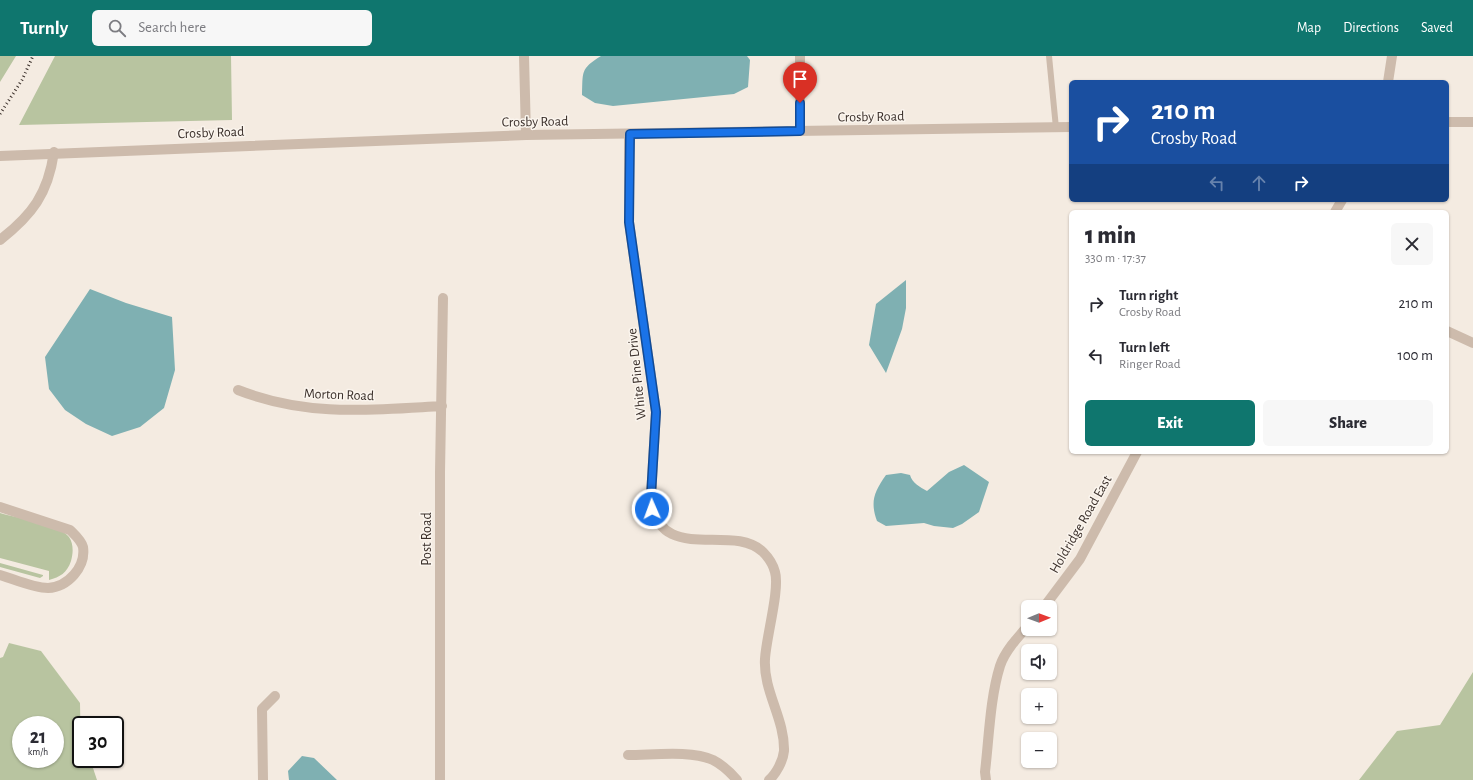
<!DOCTYPE html>
<html lang="en">
<head>
<meta charset="utf-8">
<style>
  :root { --surface:#fff; --page:#f7f7f7; --text:#2b2b33; --muted:#7c7c81; --accent:#0f766e }
  body { margin:0; font-family:"Alegreya Sans",sans-serif; background:var(--page); color:var(--text); height:100vh; display:flex; flex-direction:column; font-size:15px; white-space:nowrap }
  * { box-sizing:border-box; margin:0 }
  p { font-size:13px; color:var(--muted) }
  .icon { flex:none; width:22px; height:22px; fill:none; stroke:currentColor; stroke-width:2; stroke-linecap:round; stroke-linejoin:round }
  .map { position:relative; flex:1; overflow:hidden }
  .side { position:absolute; left:1069px; top:154px; width:380px; height:244px; display:flex; flex-direction:column; background:var(--surface); border-radius:6px; box-shadow:0 1px 3px #0004 }
  .side>* { flex:none }
  .top-card { position:absolute; left:1069px; top:24px; width:380px; height:122px; border-radius:6px; box-shadow:0 1px 3px #0004; background:#1a4fa0; color:#fff; overflow:hidden }
  .needle { width:26px; rotate:89deg }
  .buttons { position:absolute; left:1021px; top:544px; display:grid; gap:8px }
  .buttons a { display:grid; place-items:center; width:36px; height:36px; border-radius:6px; background:var(--surface); box-shadow:0 1px 3px #0004; font-size:20px }
  .speed { position:absolute; left:12px; top:660px; display:flex; gap:8px; font-size:20px; font-weight:700; text-align:center }
  .speed>* { display:grid; place-content:center; width:52px; height:52px; border-radius:50%; background:var(--surface); box-shadow:0 1px 3px #0004; line-height:1 }
  .speed small { font-size:10px; font-weight:400 }
  .speed .limit { border:2px solid #111; border-radius:6px; background:#fff; color:#111 }
  .pin { position:absolute; display:grid; place-items:center; width:34px; height:34px; color:#fff; margin:-41px -17px; border-radius:50% 50% 50% 0; rotate:-45deg; box-shadow:0 0 4px #0007 }
  .pin .icon { rotate:45deg }
  .me { position:absolute; width:44px; margin:-22px; rotate:358deg; stroke-linejoin:round; filter:drop-shadow(0 0 3px #0008) }
  .turn { display:flex; align-items:center; gap:14px; height:84px; padding:0 16px; font-size:18px }
  .turn .icon { width:52px; height:52px; stroke-width:2.5 }
  .turn b { display:block; font-size:28px; line-height:34px }
  .lanes { display:flex; align-items:center; height:38px; padding:0 16px; background:#0003; justify-content:center; gap:20px; direction:ltr }
  .lanes .off { opacity:.35 }
  .round { display:grid; place-items:center; flex:none; width:42px; height:42px; border-radius:6px; background:var(--page) }
  .summary { display:flex; align-items:center; justify-content:space-between; height:68px; padding:0 16px }
  h1 { font-size:24px; font-weight:800; line-height:30px }
  .action { display:flex; gap:8px; margin-top:auto; padding:8px 16px }
  .action a { flex:1; height:46px; border-radius:6px; background:var(--accent); color:#fff; font-size:16px; font-weight:800; line-height:46px; text-align:center }
  .action a+a { background:var(--page); color:var(--text) }
  ul { padding:0; list-style:none }
  li { display:flex; align-items:center; gap:12px; height:52px; padding:0 16px }
  li div { flex:1 }
  li b { display:block; font-size:15px }
  li em { font-style:normal }
  header { display:flex; align-items:center; gap:24px; box-sizing:border-box; height:56px; padding:0 20px; background:var(--accent); color:#fff }
  header strong { font-size:19px }
  nav { display:flex; gap:22px; margin-inline-start:auto; font-size:14px }
  .search { width:280px; height:36px; background:var(--page); display:flex; align-items:center; gap:10px; box-sizing:border-box; padding:0 14px; border-radius:6px; color:var(--muted); font-size:15px }
  .map>svg:first-child { display:block }
  .green { fill:#b8c4a0; fill-rule:evenodd }
  .water { fill:#7fb0b2 }
  .lines { fill:none; stroke-linecap:round; stroke-linejoin:round }
  .service { stroke:#cdbbac; stroke-width:6 }
  .minor { stroke:#cdbbac; stroke-width:10 }
  .tertiary { stroke:#cdbbac; stroke-width:10 }
  .rail { stroke:#3b302b; stroke-width:3; stroke-dasharray:1 3; stroke-linecap:butt }
  .route-casing { stroke:#114b97; stroke-width:10 }
  .route { stroke:#1a73e8; stroke-width:7 }
  .labels { text-anchor:middle; stroke-width:3; stroke-linejoin:round; paint-order:stroke }
  .street-label { font-size:14px; fill:#3b302b; stroke:#fbf5ee }
</style>
</head>
<body>
<header>
<strong>Turnly</strong>
<div class="search"><svg class="icon" aria-label="search" viewBox="0 0 24 24"><circle cx="10" cy="10" r="6"/><path d="M15 15l6 6"/></svg>Search here</div>
<nav><a>Map</a><a>Directions</a><a>Saved</a></nav>
</header>
<div class="map">
<svg width="1473" height="724" viewBox="0 0 1473 724">
  <rect width="100%" height="100%" fill="#f4ebe1"/>
  <path class="green" d="M 0,0 L 16,0 L 0,26 Z
    M 55,0 L 231,0 L 232,64 L 19,69 Z
    M 0,457 C 16,462 60,468 69,481 C 74,488 73,498 71,505 C 67,517 60,521 49,524 L 49,515 L 0,502 Z
    M 0,507 L 43,519 L 43,520 L 40,522 L 0,511 Z
    M 9,587 L 41,595 L 80,647 L 81,703 L 90,703 L 97,724 L 0,724 L 0,602 L 3,601 ZM 21,669 L 55,669 L 55,703 L 21,703 Z
    M 1473,616 L 1473,724 L 1359,724 L 1397,675 L 1440,669 Z"/>
  <path class="water" d="M 601,0 L 747,0 L 750,4 L 748,31 L 734,38 L 613,50 L 595,47 L 582,39 C 583,16 580,13 601,0 Z
    M 906,224 L 906,252 L 902,273 L 886,317 L 869,289 L 876,248 Z
    M 90,233 L 126,247 L 172,261 L 175,314 L 164,352 L 140,371 L 112,380 L 86,368 L 65,354 L 49,333 L 45,301 Z
    M 964,409 L 989,426 L 979,456 L 962,468 L 953,472 L 934,470 L 924,467 L 886,470 L 877,465 C 870,446 874,436 886,419 L 901,417 L 910,419 C 912,427 920,431 927,435 L 949,416 Z
    M 302,700 L 314,702 L 337,724 L 289,724 L 288,715 Z"/>
  <g class="lines">
    <path class="service" d="M 1049,0 L 1056,72"/>
    <path class="minor" d="M 524,0 L 526,79
      M 1388,26 L 1392,0
      M 800,75 L 800,0
      M 629,78 L 629,166 L 656,356 L 651,440 C 657,512 731,465 763,496 C 769,502 773,508 775,516 C 780,533 766,582 765,603 C 763,635 785,663 784,695 C 783,705 776,718 769,724
      M 1335,156 L 1342,144
      M 0,184 C 32,159 48,138 54,96
      M 1447,275 L 1473,287
      M 238,334 C 307,361 370,354 442,350
      M 0,451 L 70,474 C 75,479 81,484 83,491 C 86,511 68,531 48,532 C 33,532 14,523 0,519
      M 1044,551 L 1080,503 L 1137,396
      M 628,699 C 653,699 691,694 713,704 C 723,709 730,716 737,724
      M 263,724 L 262,653 L 275,640
      M 440,724 L 440,416 L 443,242
      M 986,724 L 985,716 C 989,682 990,642 1000,610 C 1005,595 1018,581 1028,570"/>
    <path class="tertiary" d="M 1447,66 L 1473,66
      M 0,100 L 526,79 L 1071,71"/>
    <path class="rail" d="M 0,58 L 22,24 L 33,0"/>
  </g>
  <g class="lines">
    <g class="route-casing">
      <path id="route" d="M 652,453 L 651,440 L 656,356 L 629,166 L 630,78 L 800,75 L 800,47"/>
    </g>
    <use href="#route" class="route"/>
  </g>
  <g class="labels">
    <g class="street-label">
      <text transform="translate(871 60) rotate(-1)" y="5">Crosby Road</text>
      <text transform="translate(535 65) rotate(-1)" y="5">Crosby Road</text>
      <text transform="translate(211 76) rotate(-2)" y="5">Crosby Road</text>
      <text transform="translate(636 318) rotate(-96)" y="5">White Pine Drive</text>
      <text transform="translate(339 338) rotate(2)" y="5">Morton Road</text>
      <text transform="translate(1080 468) rotate(-60)" y="5">Holdridge Road East</text>
      <text transform="translate(426 483) rotate(-90)" y="5">Post Road</text>
    </g>
  </g>
</svg>
<div class="buttons">
<a><svg class="needle" viewBox="-14 -14 28 28"><path d="M0-13l5 13h-10z" fill="#e53935"/><path d="M0 13l5-13h-10z" fill="#7c7c81"/></svg></a>
<a><svg class="icon" aria-label="sound" viewBox="0 0 24 24"><path d="M4 9h4l5-4v14l-5-4H4zM17 9q2 3 0 6"/></svg></a>
<a>+</a>
<a>−</a>
</div>
<div class="speed"><div>21<small>km/h</small></div><div class="limit">30</div></div>
<div class="pin" style="left:800px;top:47px;background:#d93025"><svg class="icon" aria-label="arrive" viewBox="0 0 24 24"><path d="M6 21V4h12l-3 4 3 4H6"/></svg></div>
<svg class="me" style="left:652px;top:453px" viewBox="-20 -20 40 40"><circle r="17" fill="#1a73e8" stroke="#fff" stroke-width="3"/><path d="M0-11L8 9 0 5-8 9z" fill="#fff"/></svg>
<div class="top-card">
<div class="turn"><svg class="icon" aria-label="right" viewBox="0 0 24 24"><path d="M7 20v-9h11M14 6l5 5-5 5"/></svg><div><b>210 m</b>Crosby Road</div></div>
<div class="lanes"><svg class="icon off" aria-label="left" viewBox="0 0 24 24"><path d="M17 20v-9H6M10 6l-5 5 5 5"/></svg><svg class="icon off" aria-label="ahead" viewBox="0 0 24 24"><path d="M12 20V5M6 11l6-6 6 6"/></svg><svg class="icon" aria-label="right" viewBox="0 0 24 24"><path d="M7 20v-9h11M14 6l5 5-5 5"/></svg></div>
</div>
<section class="side">
<div class="summary"><div><h1>1 min</h1><p>330 m · 17:37</p></div><a class="round"><svg class="icon" aria-label="close" viewBox="0 0 24 24"><path d="M6 6l12 12M18 6L6 18"/></svg></a></div>
<ul>
<li><svg class="icon" aria-label="right" viewBox="0 0 24 24"><path d="M7 20v-9h11M14 6l5 5-5 5"/></svg><div><b>Turn right</b><p>Crosby Road</p></div><em>210 m</em></li>
<li><svg class="icon" aria-label="left" viewBox="0 0 24 24"><path d="M17 20v-9H6M10 6l-5 5 5 5"/></svg><div><b>Turn left</b><p>Ringer Road</p></div><em>100 m</em></li>
</ul>
<div class="action"><a>Exit</a><a>Share</a></div>
</section>
</div>
</body>
</html>
